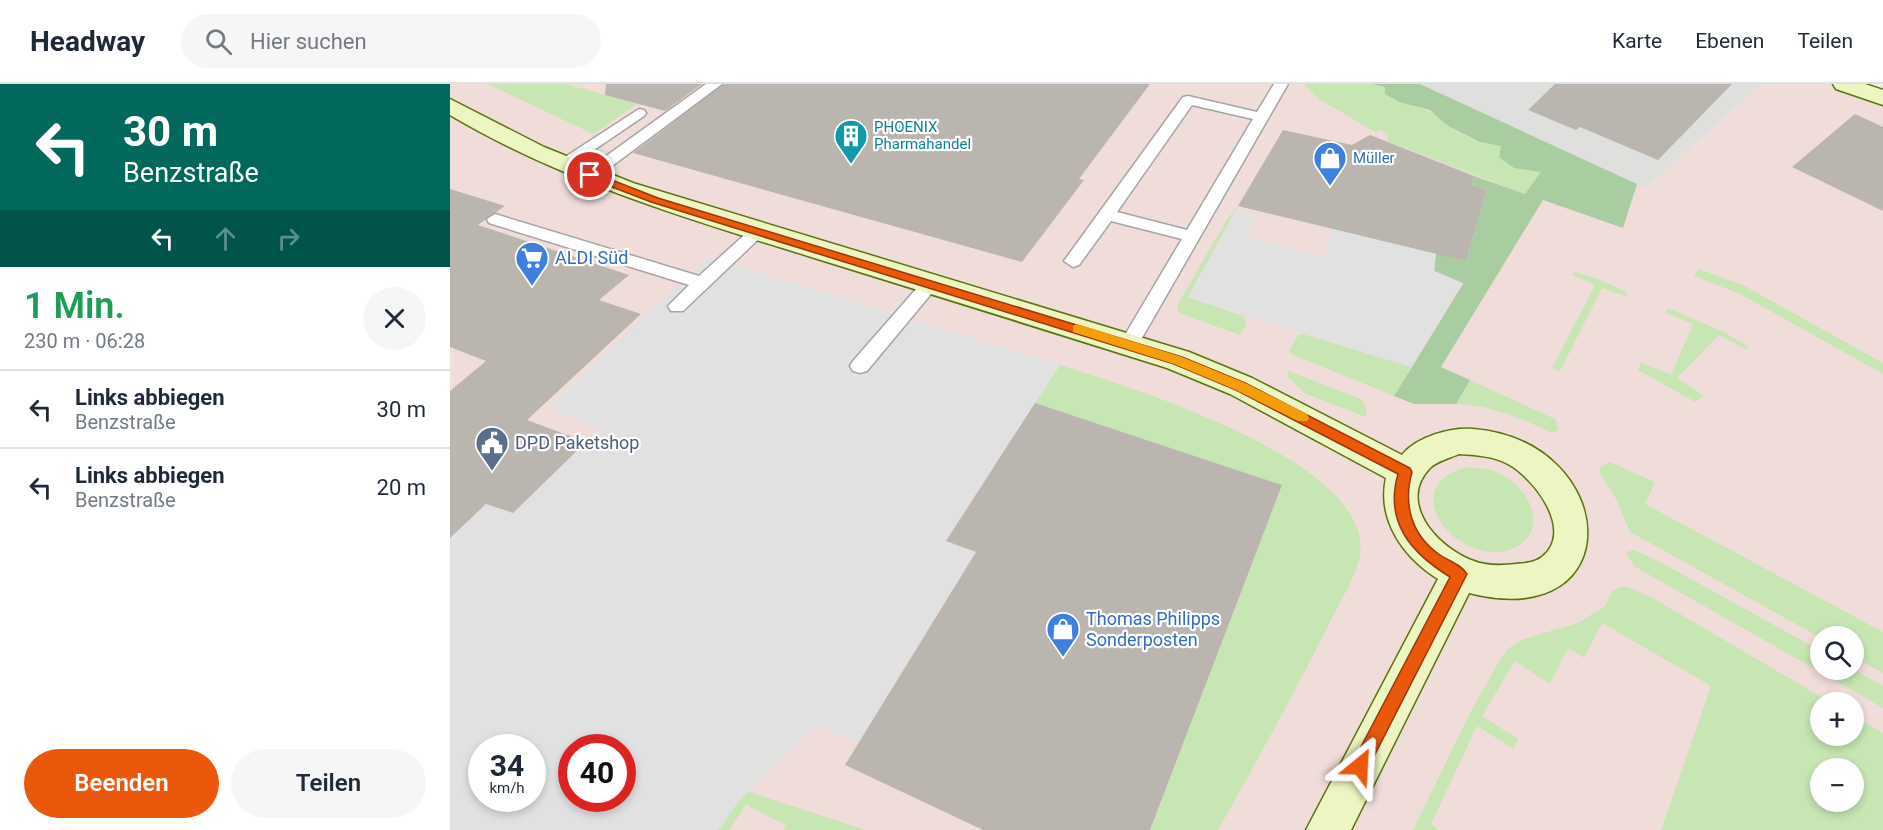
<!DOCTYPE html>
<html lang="de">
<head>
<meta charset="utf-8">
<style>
  :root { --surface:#fff; --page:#f6f6f7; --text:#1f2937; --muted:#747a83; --line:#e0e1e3; --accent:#ea580c }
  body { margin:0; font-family:Roboto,sans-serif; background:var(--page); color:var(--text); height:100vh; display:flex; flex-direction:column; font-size:22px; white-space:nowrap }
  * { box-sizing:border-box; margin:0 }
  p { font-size:20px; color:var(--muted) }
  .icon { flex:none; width:33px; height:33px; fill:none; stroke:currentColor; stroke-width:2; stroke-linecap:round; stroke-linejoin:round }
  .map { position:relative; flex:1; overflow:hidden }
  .details { display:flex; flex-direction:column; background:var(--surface); width:450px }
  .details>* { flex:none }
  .top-card { background:#00695c; color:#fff; overflow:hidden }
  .tools { position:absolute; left:1360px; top:542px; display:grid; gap:12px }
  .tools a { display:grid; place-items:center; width:54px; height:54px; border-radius:50%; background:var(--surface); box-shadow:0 3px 9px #0003; font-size:30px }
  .speed { position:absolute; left:18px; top:650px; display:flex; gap:12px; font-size:30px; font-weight:700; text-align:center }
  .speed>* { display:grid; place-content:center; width:78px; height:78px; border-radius:50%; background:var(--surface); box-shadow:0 3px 9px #0003; line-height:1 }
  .speed small { font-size:15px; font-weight:400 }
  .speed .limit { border:9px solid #d22; background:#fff; color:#111 }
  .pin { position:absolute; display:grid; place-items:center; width:51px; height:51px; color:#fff; margin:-26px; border:3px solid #fff; border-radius:50%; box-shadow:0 2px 6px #0007 }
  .me { position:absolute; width:66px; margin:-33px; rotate:27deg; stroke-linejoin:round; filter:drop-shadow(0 0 4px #0008) }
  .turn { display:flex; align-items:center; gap:21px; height:126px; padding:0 24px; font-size:27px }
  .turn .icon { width:78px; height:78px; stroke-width:2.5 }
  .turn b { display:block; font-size:42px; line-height:51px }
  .lanes { display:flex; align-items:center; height:57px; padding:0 24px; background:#0003; justify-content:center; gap:30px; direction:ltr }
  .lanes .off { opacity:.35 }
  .round { display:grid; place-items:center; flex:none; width:63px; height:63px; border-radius:32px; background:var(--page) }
  .headline { display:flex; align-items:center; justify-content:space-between; height:102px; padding:0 24px }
  h1 { font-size:36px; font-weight:600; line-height:45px; color:#1e9e55 }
  .action { display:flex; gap:12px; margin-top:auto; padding:12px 24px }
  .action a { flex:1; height:69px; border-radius:36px; background:var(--accent); color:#fff; font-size:24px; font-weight:600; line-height:69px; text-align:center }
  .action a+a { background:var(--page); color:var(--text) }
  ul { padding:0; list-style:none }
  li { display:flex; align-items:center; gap:18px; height:78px; padding:0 24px; border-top:2px solid var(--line) }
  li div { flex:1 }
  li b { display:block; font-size:22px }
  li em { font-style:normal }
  header { display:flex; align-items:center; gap:36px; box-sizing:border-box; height:84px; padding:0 30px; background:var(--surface); border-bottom:2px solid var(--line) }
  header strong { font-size:28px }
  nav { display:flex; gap:33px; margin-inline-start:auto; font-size:21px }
  .search { width:420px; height:54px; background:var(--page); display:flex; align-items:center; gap:15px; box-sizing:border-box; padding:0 21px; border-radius:33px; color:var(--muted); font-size:22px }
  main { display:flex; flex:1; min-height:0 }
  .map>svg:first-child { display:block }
  .residential { fill:#dfdfde }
  .commercial { fill:#f0ddda; fill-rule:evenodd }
  .grass { fill:#c7e6b3; fill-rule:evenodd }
  .forest { fill:#a9cda1 }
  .parking { fill:#e1e1e1; fill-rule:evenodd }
  .building { fill:#bab5ae }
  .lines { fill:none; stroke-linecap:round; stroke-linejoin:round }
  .lane-casing { stroke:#a5a5a5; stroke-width:3 }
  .secondary-casing { stroke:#5d730e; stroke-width:3 }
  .lane { fill:#fff; fill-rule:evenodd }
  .secondary { fill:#edf6c2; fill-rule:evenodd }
  .route { fill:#ea580c; stroke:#983908; stroke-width:1.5 }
  .slow { fill:#f59e0b }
  .labels { text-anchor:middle; stroke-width:4.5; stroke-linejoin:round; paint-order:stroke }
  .far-culture-label { font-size:15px; fill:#0d838f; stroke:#fff; text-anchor:start }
  .far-shop-label { font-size:15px; fill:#366cbe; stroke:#fff; text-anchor:start }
  .shop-label { font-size:18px; fill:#366cbe; stroke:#fff; text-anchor:start }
  .service-label { font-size:18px; fill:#4e5e75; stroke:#fff; text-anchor:start }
</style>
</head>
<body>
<header>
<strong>Headway</strong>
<div class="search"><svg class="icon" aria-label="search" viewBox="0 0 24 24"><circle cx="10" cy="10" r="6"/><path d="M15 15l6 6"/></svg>Hier suchen</div>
<nav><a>Karte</a><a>Ebenen</a><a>Teilen</a></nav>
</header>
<main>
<section class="details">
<div class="top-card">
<div class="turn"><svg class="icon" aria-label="left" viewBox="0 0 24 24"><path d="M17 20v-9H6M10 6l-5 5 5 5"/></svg><div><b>30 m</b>Benzstraße</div></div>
<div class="lanes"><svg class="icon" aria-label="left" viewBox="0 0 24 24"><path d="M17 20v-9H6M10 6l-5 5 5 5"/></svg><svg class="icon off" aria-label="ahead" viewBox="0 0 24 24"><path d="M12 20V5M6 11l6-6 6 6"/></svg><svg class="icon off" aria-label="right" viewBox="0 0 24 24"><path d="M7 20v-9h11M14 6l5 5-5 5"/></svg></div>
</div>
<div class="headline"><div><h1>1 Min.</h1><p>230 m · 06:28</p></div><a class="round"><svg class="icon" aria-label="close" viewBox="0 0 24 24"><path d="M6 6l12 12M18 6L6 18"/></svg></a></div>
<ul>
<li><svg class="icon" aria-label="left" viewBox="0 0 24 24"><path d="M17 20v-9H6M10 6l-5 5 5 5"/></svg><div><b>Links abbiegen</b><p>Benzstraße</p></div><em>30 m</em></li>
<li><svg class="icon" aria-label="left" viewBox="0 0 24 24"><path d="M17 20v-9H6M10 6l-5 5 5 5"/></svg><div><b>Links abbiegen</b><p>Benzstraße</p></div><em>20 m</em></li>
</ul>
<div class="action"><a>Beenden</a><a>Teilen</a></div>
</section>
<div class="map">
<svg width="1433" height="746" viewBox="0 0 1433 746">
  <rect width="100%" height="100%" fill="#f1efe9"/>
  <path class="residential" d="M 970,0 L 1312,0 L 1196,104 Z"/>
  <path class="commercial" d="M 0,0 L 970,0 L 1196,104 L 1312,0 L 1394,0 L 1433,14 L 1433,746 L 0,746 ZM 1371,552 L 1404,552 L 1404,585 L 1371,585 ZM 1371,618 L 1404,618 L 1404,651 L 1371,651 ZM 32,663 L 82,663 L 82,714 L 32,714 ZM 122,663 L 172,663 L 172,714 L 122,714 ZM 1371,684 L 1404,684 L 1404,717 L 1371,717 Z"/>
  <path class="grass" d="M 38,0 L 116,0 L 187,20 L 143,50 Z
    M 854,0 L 921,0 L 936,3 L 966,22 L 990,32 L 998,42 L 1014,51 L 1030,58 L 1051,62 L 1092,88 L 1075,110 L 937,57 L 938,50 L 929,46 L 925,48 L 869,15 Z
    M 788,122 L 738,213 L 793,232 L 797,240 L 790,251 L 734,231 L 729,229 L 727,222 L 776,137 Z
    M 1249,185 L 1295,202 L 1433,279 L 1433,290 L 1292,211 L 1244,192 Z
    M 1125,188 L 1151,196 L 1176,208 L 1178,213 L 1152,204 L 1110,287 L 1102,284 L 1145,201 L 1122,191 Z
    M 1218,224 L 1274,248 L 1299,263 L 1297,266 L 1269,251 L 1227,294 L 1254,312 L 1245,318 L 1188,286 L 1191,278 L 1221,291 L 1243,240 L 1216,229 Z
    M 849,250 L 853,250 L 961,283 L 944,312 L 843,271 L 839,267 Z
    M 610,281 C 676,302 933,379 909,476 C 903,499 886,524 876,546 C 842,614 805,680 768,746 L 700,746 L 832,401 L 585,319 Z
    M 838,287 L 911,315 L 916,324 L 916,333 L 854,309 L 838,293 Z
    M 1020,296 L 1105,335 L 1109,345 L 1103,349 C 1070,335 1043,321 1006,320 Z
    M 1160,378 L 1205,398 L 1195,420 L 1433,548 L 1433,589 L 1404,573 L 1404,552 L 1371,552 L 1371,554 L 1180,448 L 1166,415 L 1149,388 L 1151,382 Z
    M 1020,383 C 1031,384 1041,385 1051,390 C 1082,405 1101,451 1059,466 C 1005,483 942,398 1020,383 Z
    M 1184,466 L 1210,478 L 1371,567 L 1371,585 L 1403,585 L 1433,602 L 1433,624 L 1196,489 L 1184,482 L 1176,468 Z
    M 1170,503 L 1178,503 L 1201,513 L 1380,618 L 1371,618 L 1371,651 L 1404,651 L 1404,632 L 1433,649 L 1433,746 L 1211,746 L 1261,602 L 1152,539 L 1134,574 L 1118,564 L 1100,600 L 1065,577 L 1032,632 L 1068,655 L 1064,665 L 1027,642 L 981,740 L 990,746 L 963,746 L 1020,629 L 1049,577 L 1059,564 L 1071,556 L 1128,539 L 1155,522 L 1162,507 ZM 1371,684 L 1404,684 L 1404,717 L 1371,717 Z
    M 299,708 L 416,746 L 334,746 L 337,742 L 296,721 L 279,746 L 268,746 L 291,714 Z"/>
  <path class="forest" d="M 921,0 L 970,0 L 1187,100 L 1173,144 L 1093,116 L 991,283 L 1020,296 L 1006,320 L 964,320 L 944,312 L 1013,200 L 984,187 L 986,169 L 1016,177 L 1037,106 L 1022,101 L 1024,92 L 1075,110 L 1091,88 L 1064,84 L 1049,73 L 1051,62 L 1030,58 L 998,42 L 980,26 L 949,18 L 935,10 L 935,3 Z"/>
  <path class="parking" d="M 786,128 L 807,133 L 796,153 L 873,173 L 884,145 L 986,169 L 984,187 L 1013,199 L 961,283 L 738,213 Z
    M 258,173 L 610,281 L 496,456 L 526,468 L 408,658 L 366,642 L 291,714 L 268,746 L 0,746 L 0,454 L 36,420 L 63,429 L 150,346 L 98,323 ZM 32,663 L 82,663 L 82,714 L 32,714 ZM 122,663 L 172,663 L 172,714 L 122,714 Z"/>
  <path class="building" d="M 156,0 L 252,0 L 215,27 L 155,11 Z
    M 274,0 L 700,0 L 629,95 L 634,96 L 572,178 L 183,69 Z
    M 1105,0 L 1282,0 L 1208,76 L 1130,43 L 1126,46 L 1078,26 Z
    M 1405,30 L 1433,43 L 1433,127 L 1342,83 Z
    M 833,46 L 902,61 L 920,51 L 1024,92 L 1022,101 L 1037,106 L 1016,177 L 788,122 Z
    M 0,105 L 55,122 L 28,141 L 179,191 L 149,216 L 191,230 L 77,336 L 136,358 L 63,429 L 36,420 L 0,454 L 0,307 L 36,277 L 0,263 Z
    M 585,319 L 832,401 L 700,746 L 533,746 L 395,681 L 526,468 L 496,457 Z"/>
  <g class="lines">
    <g class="lane-casing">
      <path id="lane" d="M 256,0 L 272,0 L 146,94 L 134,94 L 132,91 L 134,88 Z
        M 824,0 L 838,0 L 685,266 L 671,266 L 669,261 L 732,155 L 661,137 L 629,181 L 623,183 L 614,177 L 733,13 L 738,12 L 807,28 ZM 742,21 L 803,35 L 737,146 L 667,128 Z
        M 189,25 L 194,26 L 196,29 L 194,32 L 119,83 L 109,83 L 106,80 L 109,77 Z
        M 45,130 L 249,192 L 302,144 L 314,144 L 316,148 L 233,227 L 221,227 L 218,222 L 239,201 L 39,139 L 37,135 Z
        M 480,194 L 489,200 L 486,204 L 417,287 L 410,289 L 403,287 L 400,282 L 403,277 L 474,196 Z"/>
    </g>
    <g class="secondary-casing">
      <path id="secondary" d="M 1383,0 L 1415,0 L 1433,6 L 1433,21 L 1386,5 Z
        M 0,15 L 94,63 L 183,99 L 739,268 L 802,294 L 952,371 C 966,353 1001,343 1023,345 C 1170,357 1182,550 1019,509 L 901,746 L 856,746 L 988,495 C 953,473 927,436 936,394 L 780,310 L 717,284 C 598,246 478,209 358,172 C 235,134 112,97 0,31 ZM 1009,370 C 1026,371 1043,372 1058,380 C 1084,394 1125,447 1092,473 C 1084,479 1075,479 1066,480 C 1050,482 1035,482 1021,476 C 986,462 947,418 980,384 C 987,377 1000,374 1009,370 Z"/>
    </g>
    <use href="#lane" class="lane"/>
    <use href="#secondary" class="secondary"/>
  </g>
  <path class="route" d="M 136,89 L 144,89 L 208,114 L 732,273 L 795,299 L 960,384 L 962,388 C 953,420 961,451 990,471 C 999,477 1012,481 1017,490 L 916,688 L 910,691 L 904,688 L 901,682 L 904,676 L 1000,493 C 961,469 934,438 948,390 L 786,306 L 724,280 L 201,118 L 136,93 Z"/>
  <path class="slow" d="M 627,240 L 732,273 L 795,299 L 857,330 L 859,334 L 857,337 L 848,337 L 786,306 L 724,280 L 623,248 L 623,242 Z"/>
  <defs>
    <g id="building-pin" transform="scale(1.725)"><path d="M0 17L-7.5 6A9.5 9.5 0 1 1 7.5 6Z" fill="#0f9aa8" stroke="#fff"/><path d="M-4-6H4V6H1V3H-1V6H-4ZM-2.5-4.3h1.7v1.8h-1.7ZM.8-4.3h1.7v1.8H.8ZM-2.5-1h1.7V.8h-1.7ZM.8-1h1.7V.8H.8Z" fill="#fff"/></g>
    <g id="shop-pin" transform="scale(1.725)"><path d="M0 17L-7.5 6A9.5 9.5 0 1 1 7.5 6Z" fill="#3f7fe0" stroke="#fff"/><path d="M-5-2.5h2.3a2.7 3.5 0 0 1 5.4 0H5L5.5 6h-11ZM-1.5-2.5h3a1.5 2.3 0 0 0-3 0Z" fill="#fff"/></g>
    <g id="supermarket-pin" transform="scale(1.725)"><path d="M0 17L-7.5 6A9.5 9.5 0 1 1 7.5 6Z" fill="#3f7fe0" stroke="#fff"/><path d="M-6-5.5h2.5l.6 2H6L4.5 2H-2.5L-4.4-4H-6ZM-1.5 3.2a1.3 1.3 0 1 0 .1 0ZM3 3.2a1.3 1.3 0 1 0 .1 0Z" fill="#fff"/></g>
    <g id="civic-pin" transform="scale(1.725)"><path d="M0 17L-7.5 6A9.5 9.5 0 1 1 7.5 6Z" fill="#5c6f8a" stroke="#fff"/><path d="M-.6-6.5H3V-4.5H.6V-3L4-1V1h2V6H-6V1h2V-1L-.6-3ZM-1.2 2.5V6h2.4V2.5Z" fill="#fff"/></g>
  </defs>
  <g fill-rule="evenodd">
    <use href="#building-pin" x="401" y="52"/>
    <use href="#shop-pin" x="880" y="74"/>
    <use href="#supermarket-pin" x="82" y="174"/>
    <use href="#civic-pin" x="42" y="359"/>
    <use href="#shop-pin" x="613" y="545"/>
  </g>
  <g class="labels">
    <g class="far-culture-label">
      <text x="424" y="48">PHOENIX<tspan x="424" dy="17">Pharmahandel</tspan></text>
    </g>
    <g class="far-shop-label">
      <text x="903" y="79">Müller</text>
    </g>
    <g class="shop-label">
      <text x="105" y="180">ALDI Süd</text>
      <text x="636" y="541">Thomas Philipps<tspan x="636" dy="21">Sonderposten</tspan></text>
    </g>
    <g class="service-label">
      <text x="65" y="365">DPD Paketshop</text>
    </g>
  </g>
</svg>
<div class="tools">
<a><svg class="icon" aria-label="search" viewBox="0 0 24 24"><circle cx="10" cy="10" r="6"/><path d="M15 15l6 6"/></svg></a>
<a>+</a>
<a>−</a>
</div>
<div class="speed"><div>34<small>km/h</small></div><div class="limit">40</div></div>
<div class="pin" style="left:140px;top:91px;background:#d93025"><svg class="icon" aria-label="arrive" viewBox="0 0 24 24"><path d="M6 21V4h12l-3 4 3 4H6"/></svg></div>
<svg class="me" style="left:910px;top:682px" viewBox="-20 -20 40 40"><path d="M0-17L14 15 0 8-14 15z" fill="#ea580c" stroke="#fff" stroke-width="4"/></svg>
</div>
</main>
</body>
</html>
